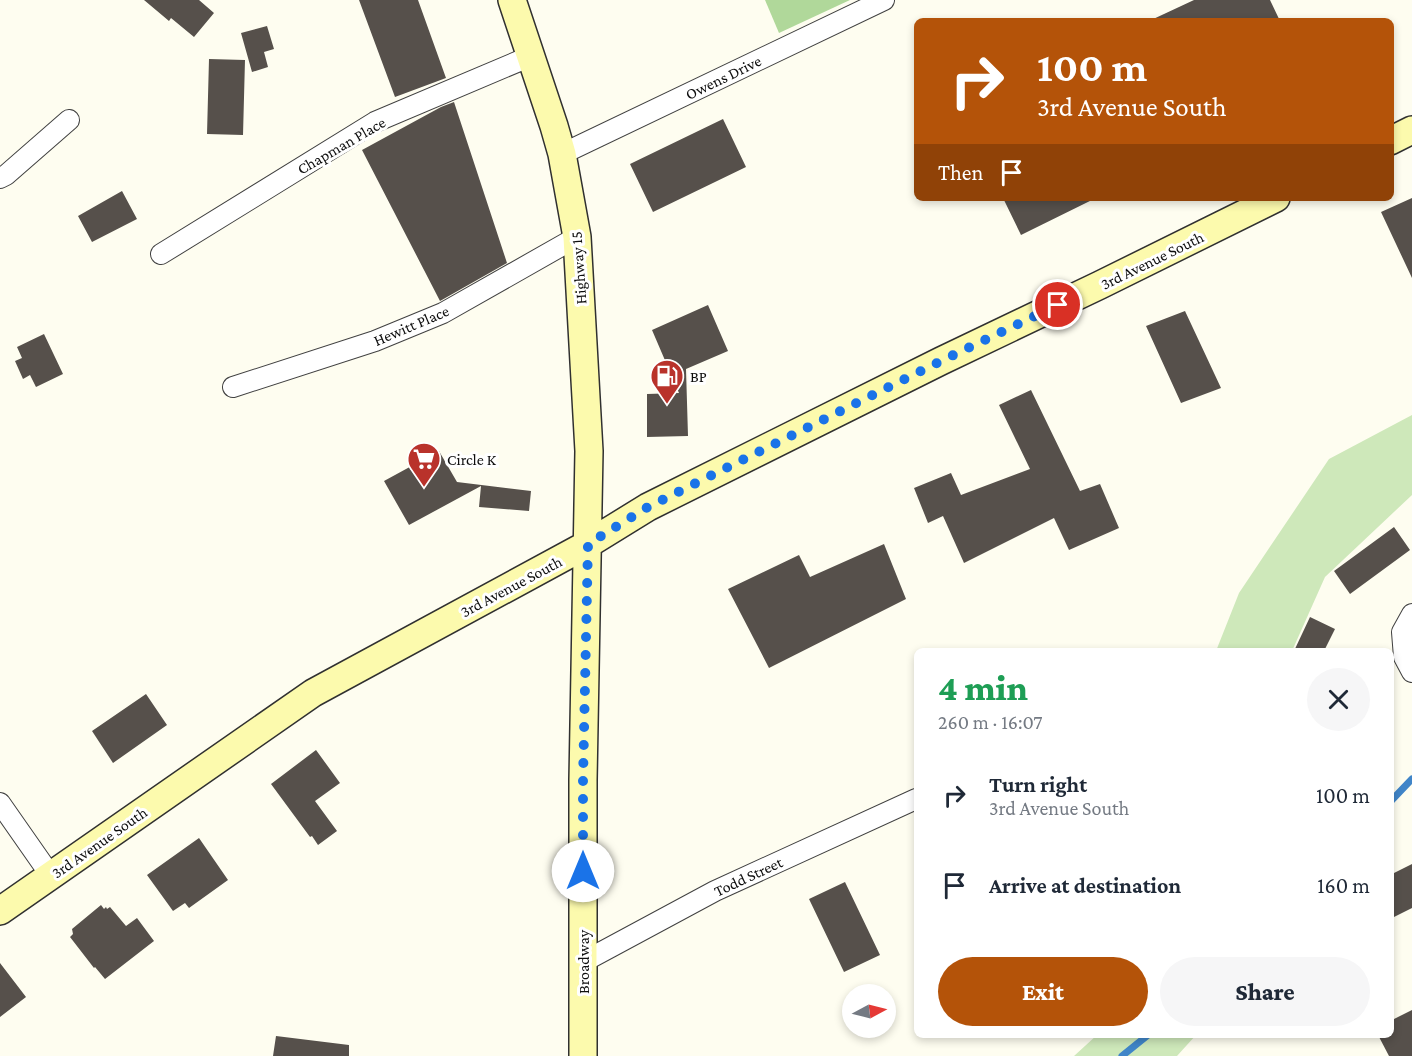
<!DOCTYPE html>
<html lang="en">
<head>
<meta charset="utf-8">
<style>
  :root { --surface:#fff; --page:#f6f6f7; --text:#1f2937; --muted:#747a83; --accent:#b45309 }
  body { margin:0; font-family:"Crimson Pro",serif; background:var(--page); color:var(--text); height:100vh; display:flex; flex-direction:column; font-size:22px; white-space:nowrap }
  * { box-sizing:border-box; margin:0 }
  p { font-size:20px; color:var(--muted) }
  .icon { flex:none; width:33px; height:33px; fill:none; stroke:currentColor; stroke-width:2; stroke-linecap:round; stroke-linejoin:round }
  .map { position:relative; flex:1; overflow:hidden }
  .details { position:absolute; left:914px; top:648px; width:480px; height:390px; display:flex; flex-direction:column; background:var(--surface); border-radius:9px; box-shadow:0 3px 9px #0003 }
  .details>* { flex:none }
  .banner { position:absolute; left:914px; top:18px; width:480px; height:183px; border-radius:9px; box-shadow:0 3px 9px #0003; background:#b45309; color:#fff; overflow:hidden }
  .needle { width:39px; rotate:83deg }
  .tools { position:absolute; left:842px; top:984px; display:grid; gap:12px }
  .tools a { display:grid; place-items:center; width:54px; height:54px; border-radius:50%; background:var(--surface); box-shadow:0 3px 9px #0003; font-size:30px }
  .pin { position:absolute; display:grid; place-items:center; width:51px; height:51px; color:#fff; margin:-26px; border:3px solid #fff; border-radius:50%; box-shadow:0 2px 6px #0007 }
  .me { position:absolute; width:66px; margin:-33px; rotate:0deg; stroke-linejoin:round; filter:drop-shadow(0 0 4px #0008) }
  .turn { display:flex; align-items:center; gap:21px; height:126px; padding:0 24px; font-size:27px }
  .turn .icon { width:78px; height:78px; stroke-width:2.5 }
  .turn b { display:block; font-size:42px; line-height:51px }
  .then { display:flex; align-items:center; height:57px; padding:0 24px; background:#0003; gap:12px; font-size:22px }
  .round { display:grid; place-items:center; flex:none; width:63px; height:63px; border-radius:32px; background:var(--page) }
  .head { display:flex; align-items:center; justify-content:space-between; height:102px; padding:0 24px }
  h1 { font-size:36px; font-weight:800; line-height:45px; color:#1e9e55 }
  .primary-button { display:flex; gap:12px; margin-top:auto; padding:12px 24px }
  .primary-button a { flex:1; height:69px; border-radius:36px; background:var(--accent); color:#fff; font-size:24px; font-weight:800; line-height:69px; text-align:center }
  .primary-button a+a { background:var(--page); color:var(--text) }
  ul { padding:0; list-style:none }
  li { display:flex; align-items:center; gap:18px; height:90px; padding:0 24px }
  li div { flex:1 }
  li b { display:block; font-size:22px }
  li em { font-style:normal }
  .map>svg:first-child { display:block }
  .green { fill:#cee8ba }
  .forest { fill:#b0d89a }
  .lines { fill:none; stroke-linecap:round; stroke-linejoin:round }
  .stream { stroke:#4085c8; stroke-width:7 }
  .building { fill:#56504b }
  .street-casing { stroke:#414141; stroke-width:22 }
  .secondary-casing { stroke:#303030; stroke-width:30 }
  .street { stroke:#fff; stroke-width:20 }
  .secondary { stroke:#fcfaad; stroke-width:27 }
  .route { stroke:#1a73e8; stroke-width:10; stroke-dasharray:0 18 }
  .labels { text-anchor:middle; stroke-width:6; stroke-linejoin:round; paint-order:stroke }
  .street-label { font-size:16px; fill:#0e0e0e; stroke:#fff }
  .poi-label { font-size:16px; fill:#0e0e0e; stroke:#fff; text-anchor:start }
</style>
</head>
<body>
<div class="map">
<svg width="1412" height="1056" viewBox="0 0 1412 1056">
  <rect width="100%" height="100%" fill="#fefdf0"/>
  <path class="green" d="M 1412,415 L 1412,495 L 1325,577 L 1292,651 L 1216,651 L 1239,593 L 1329,459 Z
    M 1097,1035 L 1196,1035 L 1177,1056 L 1074,1056 Z"/>
  <path class="forest" d="M 765,0 L 850,0 L 779,33 Z"/>
  <g class="lines">
    <path class="stream" d="M 1390,802 L 1412,779
      M 1122,1056 L 1148,1035"/>
  </g>
  <path class="building" d="M 144,0 L 199,0 L 214,13 L 194,37 L 171,18 L 169,21 Z
    M 359,0 L 418,0 L 446,78 L 395,97 Z
    M 1194,0 L 1270,0 L 1280,21 L 1149,21 Z
    M 267,26 L 274,49 L 264,52 L 268,67 L 252,72 L 241,33 Z
    M 209,59 L 245,60 L 243,135 L 207,134 Z
    M 454,102 L 507,263 L 440,301 L 362,150 L 441,107 Z
    M 723,119 L 746,167 L 653,212 L 630,164 Z
    M 122,191 L 137,219 L 92,242 L 78,216 Z
    M 1003,198 L 1096,198 L 1021,235 Z
    M 1412,198 L 1412,278 L 1381,212 Z
    M 708,305 L 728,351 L 686,369 L 688,436 L 647,437 L 647,394 L 679,393 L 652,330 Z
    M 1185,311 L 1221,388 L 1181,403 L 1146,326 Z
    M 44,334 L 63,374 L 36,387 L 30,375 L 23,379 L 15,361 L 22,358 L 17,347 Z
    M 1031,390 L 1080,491 L 1100,484 L 1119,528 L 1069,550 L 1054,518 L 964,563 L 943,516 L 928,523 L 914,488 L 951,473 L 961,495 L 1030,469 L 999,405 Z
    M 439,451 L 457,482 L 531,491 L 529,511 L 479,507 L 481,486 L 409,525 L 384,481 Z
    M 1394,527 L 1410,550 L 1350,594 L 1334,571 Z
    M 884,544 L 906,599 L 769,668 L 728,589 L 799,555 L 810,577 Z
    M 1310,617 L 1335,629 L 1324,651 L 1294,651 Z
    M 146,694 L 167,725 L 113,763 L 92,731 Z
    M 316,750 L 340,783 L 315,801 L 337,831 L 318,845 L 312,836 L 310,837 L 271,784 Z
    M 199,838 L 228,880 L 189,908 L 185,903 L 173,911 L 147,875 Z
    M 1412,864 L 1412,908 L 1390,919 L 1390,875 Z
    M 845,882 L 880,955 L 844,972 L 809,899 Z
    M 101,905 L 104,909 L 106,907 L 107,909 L 110,907 L 126,926 L 137,918 L 154,941 L 105,979 L 95,967 L 94,968 L 70,937 L 73,934 L 72,929 Z
    M 0,963 L 26,997 L 0,1017 Z
    M 1412,1010 L 1412,1056 L 1389,1056 L 1378,1035 L 1390,1035 L 1390,1021 Z
    M 276,1036 L 349,1045 L 349,1056 L 273,1056 Z"/>
  <g class="lines">
    <g class="street-casing">
      <path id="street" d="M 562,154 L 884,0
        M 0,178 L 6,175 L 69,120
        M 161,254 L 375,122 L 531,56
        M 233,387 L 375,341 L 443,313 L 577,237
        M 1412,614 L 1402,632 L 1404,657 L 1412,672
        M 0,803 L 51,876
        M 583,962 L 715,891 L 916,799"/>
    </g>
    <g class="secondary-casing">
      <path id="secondary" d="M 512,0 L 554,126 L 562,154 L 577,237 L 589,451 L 583,780 L 583,1056
        M 1390,141 L 1412,130
        M 0,911 L 313,693 L 588,544 L 648,507 L 941,361 L 1100,285 L 1276,198"/>
    </g>
    <use href="#street" class="street"/>
    <use href="#secondary" class="secondary"/>
  </g>
  <g class="lines">
    <path class="route" d="M 583,871 L 583,780 L 588,544 L 648,507 L 941,361 L 1058,305"/>
  </g>
  <defs>
    <g id="fuel-pin" transform="scale(1.725)"><path d="M0 17L-7.5 6A9.5 9.5 0 1 1 7.5 6Z" fill="#b9322b" stroke="#fff"/><path d="M-5.5-6h7V0h2V4h1.3V-2.5L3-4.5l.8-.8L6-3V5H2.5V1h-1V6h-7ZM-4.2-4.7v3.2H.2V-4.7Z" fill="#fff"/></g>
    <g id="supermarket-pin" transform="scale(1.725)"><path d="M0 17L-7.5 6A9.5 9.5 0 1 1 7.5 6Z" fill="#b9322b" stroke="#fff"/><path d="M-6-5.5h2.5l.6 2H6L4.5 2H-2.5L-4.4-4H-6ZM-1.5 3.2a1.3 1.3 0 1 0 .1 0ZM3 3.2a1.3 1.3 0 1 0 .1 0Z" fill="#fff"/></g>
  </defs>
  <g fill-rule="evenodd">
    <use href="#fuel-pin" x="667" y="376"/>
    <use href="#supermarket-pin" x="424" y="459"/>
  </g>
  <g class="labels">
    <g class="street-label">
      <text transform="translate(723 77) rotate(-26)" y="6">Owens Drive</text>
      <text transform="translate(341 145) rotate(-30)" y="6">Chapman Place</text>
      <text transform="translate(1152 260) rotate(-26)" y="6">3rd Avenue South</text>
      <text transform="translate(578 268) rotate(-94)" y="6">Highway 15</text>
      <text transform="translate(411 325) rotate(-23)" y="6">Hewitt Place</text>
      <text transform="translate(511 586) rotate(-28)" y="6">3rd Avenue South</text>
      <text transform="translate(99 842) rotate(-35)" y="6">3rd Avenue South</text>
      <text transform="translate(748 876) rotate(-25)" y="6">Todd Street</text>
      <text transform="translate(583 962) rotate(-90)" y="6">Broadway</text>
    </g>
    <g class="poi-label">
      <text x="690" y="382">BP</text>
      <text x="447" y="465">Circle K</text>
    </g>
  </g>
</svg>
<div class="tools">
<a><svg class="needle" viewBox="-14 -14 28 28"><path d="M0-13l5 13h-10z" fill="#e53935"/><path d="M0 13l5-13h-10z" fill="#747a83"/></svg></a>
</div>
<div class="pin" style="left:1058px;top:305px;background:#d93025"><svg class="icon" aria-label="arrive" viewBox="0 0 24 24"><path d="M6 21V4h12l-3 4 3 4H6"/></svg></div>
<svg class="me" style="left:583px;top:871px" viewBox="-20 -20 40 40"><circle r="19" fill="#fff"/><path d="M0-13L10 11 0 6-10 11z" fill="#1a73e8"/></svg>
<div class="banner">
<div class="turn"><svg class="icon" aria-label="right" viewBox="0 0 24 24"><path d="M7 20v-9h11M14 6l5 5-5 5"/></svg><div><b>100 m</b>3rd Avenue South</div></div>
<div class="then">Then<svg class="icon" aria-label="arrive" viewBox="0 0 24 24"><path d="M6 21V4h12l-3 4 3 4H6"/></svg></div>
</div>
<section class="details">
<div class="head"><div><h1>4 min</h1><p>260 m · 16:07</p></div><a class="round"><svg class="icon" aria-label="close" viewBox="0 0 24 24"><path d="M6 6l12 12M18 6L6 18"/></svg></a></div>
<ul>
<li><svg class="icon" aria-label="right" viewBox="0 0 24 24"><path d="M7 20v-9h11M14 6l5 5-5 5"/></svg><div><b>Turn right</b><p>3rd Avenue South</p></div><em>100 m</em></li>
<li><svg class="icon" aria-label="arrive" viewBox="0 0 24 24"><path d="M6 21V4h12l-3 4 3 4H6"/></svg><div><b>Arrive at destination</b></div><em>160 m</em></li>
</ul>
<div class="primary-button"><a>Exit</a><a>Share</a></div>
</section>
</div>
</body>
</html>
